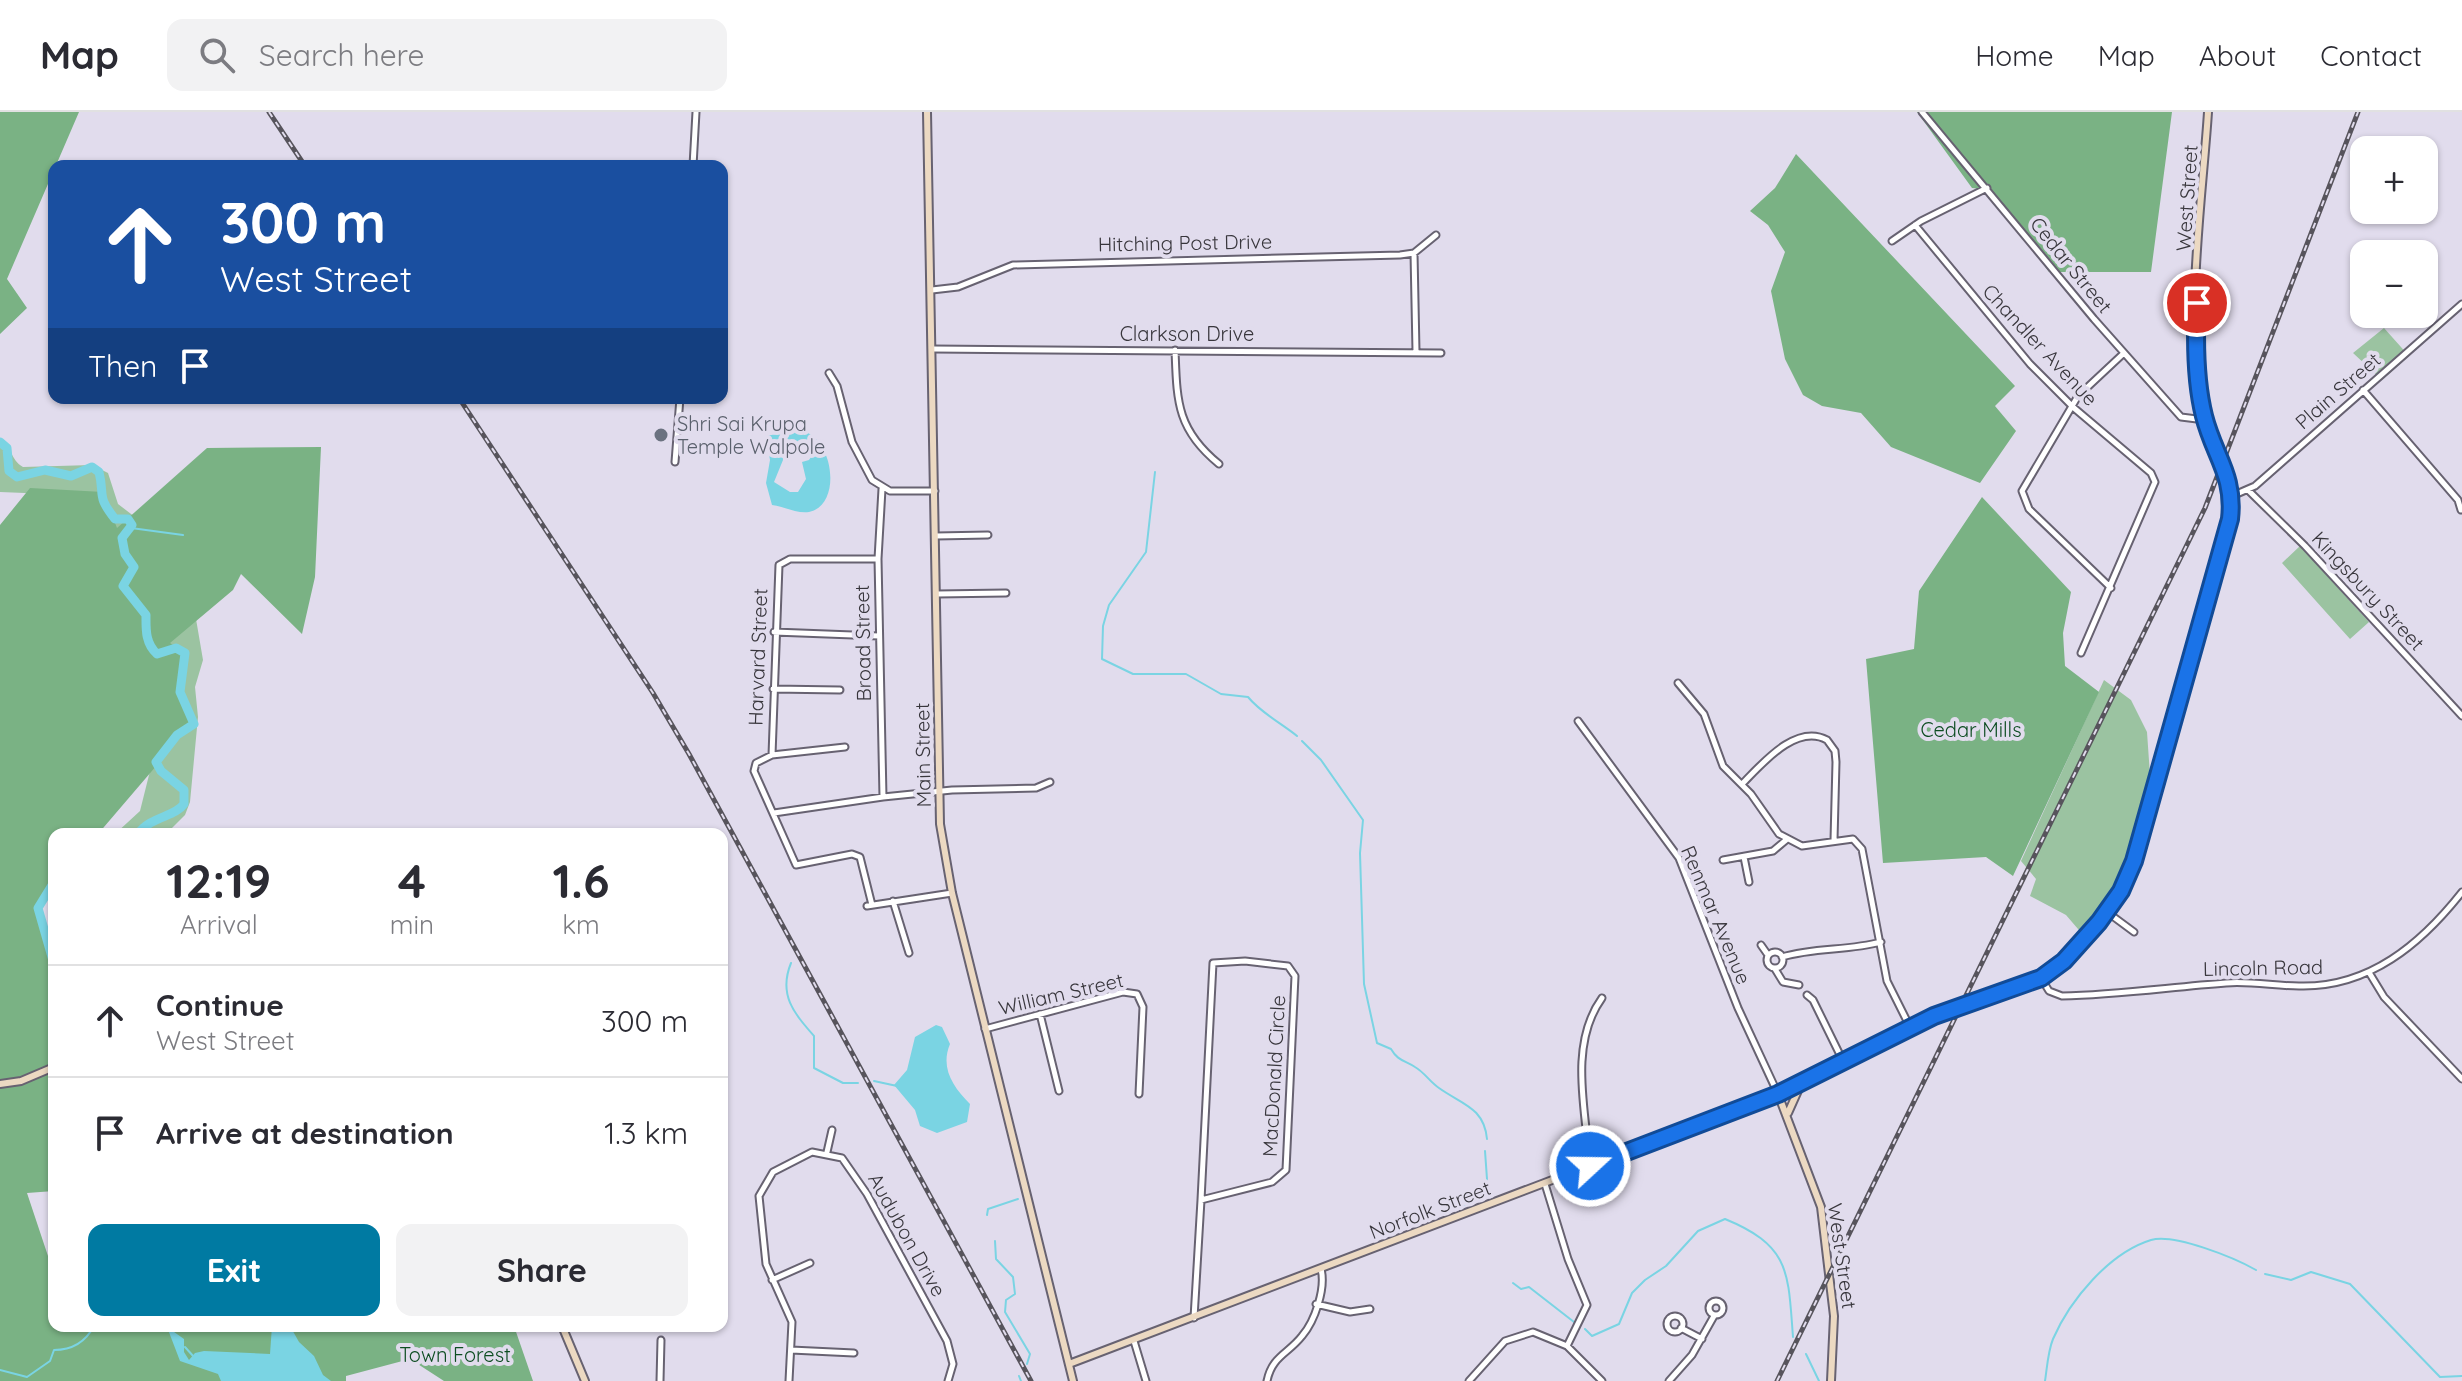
<!DOCTYPE html>
<html lang="en">
<head>
<meta charset="utf-8">
<style>
  :root { --surface:#fff; --page:#f2f2f3; --text:#2b2b33; --muted:#7c7c81; --line:#e1e1e2; --accent:#007aa2 }
  body { margin:0; font-family:Quicksand,sans-serif; background:var(--page); color:var(--text); height:100vh; display:flex; flex-direction:column; font-size:30px; white-space:nowrap }
  * { box-sizing:border-box; margin:0 }
  p { font-size:26px; color:var(--muted) }
  .icon { flex:none; width:44px; height:44px; fill:none; stroke:currentColor; stroke-width:2; stroke-linecap:round; stroke-linejoin:round }
  .map { position:relative; flex:1; overflow:hidden }
  .details { position:absolute; left:48px; top:716px; width:680px; height:504px; display:flex; flex-direction:column; background:var(--surface); border-radius:16px; box-shadow:0 2px 6px #0004 }
  .details>* { flex:none }
  .hud { position:absolute; left:48px; top:48px; width:680px; height:244px; border-radius:16px; box-shadow:0 2px 6px #0004; background:#1a4fa0; color:#fff; overflow:hidden }
  .buttons { position:absolute; left:2350px; top:24px; display:grid; gap:16px }
  .buttons a { display:grid; place-items:center; width:88px; height:88px; border-radius:16px; background:var(--surface); box-shadow:0 2px 6px #0004; font-size:40px }
  .pin { position:absolute; display:grid; place-items:center; width:68px; height:68px; color:#fff; margin:-34px; border:4px solid #fff; border-radius:50%; box-shadow:0 2px 8px #0007 }
  .me { position:absolute; width:88px; margin:-44px; rotate:69deg; stroke-linejoin:round; filter:drop-shadow(0 0 6px #0008) }
  .turn { display:flex; align-items:center; gap:28px; height:168px; padding:0 40px; font-size:36px }
  .turn .icon { width:104px; height:104px; stroke-width:2.5 }
  .turn b { display:block; font-size:56px; line-height:68px }
  .then { display:flex; align-items:center; height:76px; padding:0 40px; background:#0003; gap:16px; font-size:30px }
  .eta { display:flex; justify-content:space-evenly; align-items:center; height:136px; text-align:center }
  .eta b { font-size:48px; font-weight:700; line-height:56px }
  .action { display:flex; gap:16px; margin-top:auto; padding:16px 40px }
  .action a { flex:1; height:92px; border-radius:16px; background:var(--accent); color:#fff; font-size:32px; font-weight:700; line-height:92px; text-align:center }
  .action a+a { background:var(--page); color:var(--text) }
  ul { padding:0; list-style:none }
  li { display:flex; align-items:center; gap:24px; height:112px; padding:0 40px; border-top:2px solid var(--line) }
  li div { flex:1 }
  li b { display:block; font-size:30px }
  li em { font-style:normal }
  header { display:flex; align-items:center; gap:48px; box-sizing:border-box; height:112px; padding:0 40px; background:var(--surface); border-bottom:2px solid var(--line) }
  header strong { font-size:38px }
  nav { display:flex; gap:44px; margin-inline-start:auto; font-size:28px }
  .search { width:560px; height:72px; background:var(--page); display:flex; align-items:center; gap:20px; box-sizing:border-box; padding:0 28px; border-radius:16px; color:var(--muted); font-size:30px }
  .map>svg:first-child { display:block }
  .green { fill:#9bc3a1 }
  .forest { fill:#7ab284 }
  .water { fill:#7ad4e3; fill-rule:evenodd }
  .lines { fill:none; stroke-linecap:round; stroke-linejoin:round }
  .stream { stroke:#7ad4e3; stroke-width:2 }
  .river { stroke:#7ad4e3; stroke-width:9 }
  .street-casing { stroke:#676271; stroke-width:9 }
  .secondary-casing { stroke:#676271; stroke-width:10 }
  .street { stroke:#fff; stroke-width:5 }
  .secondary { stroke:#ecd9c2; stroke-width:6 }
  .rail-casing { stroke:#57545c; stroke-width:5 }
  .rail { stroke:#e1dced; stroke-width:2; stroke-dasharray:6; stroke-linecap:butt }
  .secondary-bridge-casing { stroke:#676271; stroke-width:10; stroke-linecap:butt }
  .secondary-bridge { stroke:#ecd9c2; stroke-width:6 }
  .route-casing { stroke:#114b97; stroke-width:20 }
  .route { stroke:#1a73e8; stroke-width:14 }
  .worship-dot { fill:#6b7280; stroke:#e1dced; stroke-width:3 }
  .labels { text-anchor:middle; stroke-width:8; stroke-linejoin:round; paint-order:stroke }
  .street-label { font-size:20px; fill:#38363c; stroke:#e1dced }
  .worship-label { font-size:20px; fill:#5b616d; stroke:#e1dced; text-anchor:start }
  .park-label { font-size:20px; fill:#0d4d22; stroke:#e1dced }
</style>
</head>
<body>
<header>
<strong>Map</strong>
<div class="search"><svg class="icon" aria-label="search" viewBox="0 0 24 24"><circle cx="10" cy="10" r="6"/><path d="M15 15l6 6"/></svg>Search here</div>
<nav><a>Home</a><a>Map</a><a>About</a><a>Contact</a></nav>
</header>
<div class="map">
<svg width="2462" height="1269" viewBox="0 0 2462 1269">
  <rect width="100%" height="100%" fill="#e1dced"/>
  <path class="green" d="M 2384,216 L 2409,244 L 2382,268 L 2353,241 Z
    M 0,327 C 12,333 10,348 23,355 L 92,353 L 108,361 L 118,392 L 135,405 L 196,507 L 203,548 L 195,575 L 198,605 L 190,690 L 185,703 L 166,722 L 115,722 L 140,699 L 150,659 L 50,382 L 0,380 Z
    M 2300,434 L 2369,510 L 2350,527 L 2282,451 Z
    M 2104,568 L 2131,588 L 2147,620 L 2152,692 L 2134,752 L 2084,824 L 2066,803 L 2030,784 L 2036,767 L 2021,749 Z"/>
  <path class="forest" d="M 0,0 L 79,0 L 7,167 L 27,196 L 0,222 Z
    M 1917,0 L 2172,0 L 2151,160 L 2049,160 L 1992,78 L 1972,76 Z
    M 1796,42 L 2015,274 L 1995,294 L 2016,319 L 1980,371 L 1891,335 L 1861,301 L 1822,294 L 1803,283 L 1785,247 L 1771,179 L 1785,140 L 1768,113 L 1750,99 L 1775,76 Z
    M 321,335 L 315,465 L 302,522 L 241,462 L 233,478 L 170,531 L 185,541 L 180,580 L 193,614 C 176,620 171,636 157,646 L 157,653 L 98,722 L 54,722 L 54,770 L 38,796 L 54,852 L 54,1079 L 27,1081 L 54,1162 L 54,1214 L 514,1214 L 533,1269 L 444,1269 L 410,1247 L 346,1264 L 346,1269 L 0,1269 L 0,976 L 15,974 L 8,967 L 0,968 L 0,413 L 30,376 L 103,380 L 117,416 L 207,336 Z
    M 1982,385 L 2071,480 L 2063,521 L 2065,554 L 2099,580 L 2013,764 L 1986,745 L 1883,751 L 1866,547 L 1914,537 L 1919,479 Z"/>
  <path class="water" d="M 799,318 C 834,323 843,393 809,400 C 797,402 783,394 772,393 L 766,371 L 770,348 L 766,324 ZM 790,332 L 805,335 L 813,342 L 809,348 L 802,350 L 806,367 L 798,380 L 790,380 L 774,370 L 783,348 L 782,338 Z
    M 936,913 L 942,915 L 950,932 C 940,956 953,975 970,992 L 967,1010 L 937,1021 L 920,1014 L 915,998 L 894,973 L 907,958 L 915,925 Z
    M 272,1214 L 290,1214 L 299,1230 L 314,1244 L 323,1263 L 331,1269 L 221,1269 L 218,1262 L 180,1249 L 167,1215 L 184,1227 L 184,1240 L 189,1248 L 195,1241 L 204,1239 L 270,1242 Z"/>
  <g class="lines">
    <path class="stream" d="M 1155,360 L 1146,440 L 1109,493 L 1103,514 L 1102,547 L 1133,562 L 1186,562 L 1221,582 L 1248,585 C 1261,601 1281,611 1297,624
      M 131,416 L 183,423
      M 1302,629 L 1321,648 L 1363,708 L 1360,741 L 1364,872 L 1377,931 L 1391,937 C 1398,949 1404,948 1415,955 C 1424,960 1430,970 1439,976 C 1461,992 1484,995 1487,1027
      M 791,851 C 778,883 794,901 814,924 L 814,956 L 843,971 L 858,971
      M 874,969 L 897,974
      M 1458,1096 L 1482,1083 L 1487,1067 L 1485,1039
      M 987,1103 L 988,1097 L 1018,1087
      M 995,1129 L 996,1147 L 1013,1165 L 1015,1182 L 1006,1188 L 1005,1200 L 1030,1242 L 1027,1252
      M 2265,1162 L 2291,1168 L 2311,1160 L 2350,1172 L 2440,1265 L 2462,1264
      M 1513,1171 L 1521,1177 L 1529,1175 L 1574,1210
      M 1585,1217 L 1592,1224 L 1619,1212 L 1632,1181 L 1645,1168 L 1666,1154 L 1698,1119 L 1725,1107 C 1791,1134 1788,1161 1793,1225
      M 185,1235 L 194,1245
      M 1806,1242 L 1819,1269
      M 0,1258 L 27,1265 L 50,1249 L 54,1238 C 72,1238 85,1231 94,1214
      M 1019,1264 L 1021,1269
      M 2045,1269 C 2047,1256 2048,1239 2053,1227 C 2070,1188 2109,1141 2151,1128 C 2174,1121 2235,1146 2256,1158"/>
    <path class="river" d="M 0,330 L 7,336 L 9,359 L 17,365 L 45,358 L 71,364 L 92,355 L 99,360 C 105,384 96,383 115,407 L 128,407 L 132,413 L 122,426 L 125,442 L 134,455 L 123,474 L 146,503 C 146,517 145,531 157,542 L 176,536 L 185,541 L 180,580 L 194,612 L 177,623 L 156,650 L 161,659 L 184,678 L 184,692 C 175,705 151,704 138,722
      M 54,770 L 38,796 L 54,852"/>
    <g class="street-casing">
      <path id="street" d="M 1922,0 L 2094,207 L 2181,305 L 2205,308
        M 693,54 L 696,0
        M 1915,113 L 2030,252 L 2074,296 L 2151,361 L 2155,370 L 2081,541
        M 1892,129 L 1921,109 L 1987,76
        M 1414,141 L 1416,239
        M 932,178 L 958,175 L 1013,153 L 1400,143 L 1414,141 L 1436,123
        M 933,237 L 1441,241
        M 1175,238 C 1177,288 1176,317 1219,352
        M 829,261 L 837,274 L 852,330 L 872,368 L 890,379 L 935,379
        M 2363,278 L 2458,388 L 2461,398
        M 675,350 L 680,286
        M 882,377 L 878,447 L 883,685
        M 2248,378 L 2305,434 L 2462,604
        M 2232,384 L 2255,374 L 2462,192
        M 936,424 L 988,423
        M 2111,476 L 2029,397 L 2022,379 L 2078,284 L 2124,241
        M 937,482 L 1006,481
        M 774,520 L 879,524
        M 1678,571 L 1704,602 L 1723,654 L 1751,682 L 1779,722 L 1802,734 L 1853,727 L 1862,737 L 1887,869 L 1910,915
        M 773,577 L 840,578
        M 1578,609 L 1679,746 L 1738,896 L 1778,982
        M 845,635 L 772,643 L 756,651 L 754,659 L 796,753 L 852,742 L 860,745 L 872,793
        M 772,643 L 779,453 L 790,447 L 878,447
        M 1742,672 C 1762,652 1796,611 1827,628 L 1835,639 L 1836,650 L 1834,728
        M 774,701 L 883,685 L 952,678 L 1036,676 L 1050,670
        M 1744,745 L 1749,770
        M 1723,748 L 1773,739 L 1786,728
        M 893,789 L 909,841
        M 867,794 L 952,781
        M 2107,800 L 2134,820
        M 1761,833 L 1768,843
        M1767 848a8 8 0 1 1 16 0a8 8 0 1 1-16 0Z
        M 1782,845 C 1815,835 1848,839 1881,830
        M 1775,857 L 1783,870 L 1799,873
        M 2370,862 L 2384,885 L 2462,967
        M 2041,866 L 2049,879 L 2062,884 C 2116,883 2171,875 2226,871 C 2251,869 2275,874 2299,874 C 2369,876 2421,832 2462,780
        M 1807,883 L 1813,888 L 1843,949
        M 1040,902 L 1059,979
        M 985,917 L 1123,880 L 1137,882 L 1143,895 L 1139,982
        M 827,1040 L 832,1018
        M 1590,1054 C 1586,1000 1568,933 1602,886
        M 1545,1072 L 1568,1147 L 1587,1193 L 1567,1234
        M 772,1168 L 810,1151
        M1709 1196a7 7 0 1 1 14 0a7 7 0 1 1-14 0Z
        M 1316,1192 L 1350,1200 L 1370,1197
        M1667 1212a8 8 0 1 1 16 0a8 8 0 1 1-16 0Z
        M 1194,1206 L 1201,1088 L 1272,1070 L 1286,1058 L 1295,864 L 1288,854 L 1245,849 L 1213,851 L 1201,1088
        M 1681,1216 L 1702,1227
        M 1134,1229 L 1146,1269
        M 791,1238 L 854,1241
        M 660,1269 L 661,1228
        M 789,1269 L 792,1210 L 766,1152 L 759,1084 L 773,1060 L 812,1040 L 842,1046 L 867,1082 L 947,1229 L 953,1252 L 948,1269
        M 1267,1269 C 1272,1244 1288,1242 1302,1224 C 1315,1209 1326,1176 1321,1157
        M 1469,1269 L 1505,1229 L 1533,1220 L 1567,1234 L 1602,1269
        M 1669,1269 L 1692,1243 L 1714,1204"/>
    </g>
    <g class="secondary-casing">
      <path id="secondary" d="M 927,0 L 940,712 L 952,781 L 1073,1269
        M 2208,0 C 2203,82 2179,246 2209,318
        M 1969,891 C 1992,883 2017,878 2039,867 C 2083,844 2116,793 2134,749 L 2218,450 L 2230,407 L 2231,376
        M 0,972 L 21,969 L 54,955
        M 1778,982 L 1821,1095 L 1834,1204 L 1831,1269
        M 1788,1001 L 1801,972
        M 562,1214 L 585,1269
        M 1069,1252 L 1778,982 L 1954,896"/>
    </g>
    <use href="#street" class="street"/>
    <use href="#secondary" class="secondary"/>
    <g class="rail-casing">
      <path id="rail" d="M 269,0 L 305,54
        M 459,286 L 653,581 L 689,642 L 1031,1269
        M 1777,1269 L 2205,396 L 2358,0"/>
    </g>
    <use href="#rail" class="rail"/>
    <g class="secondary-bridge-casing">
      <path id="secondary-bridge" d="M 2209,318 L 2231,376
        M 1954,896 L 1969,891"/>
    </g>
    <use href="#secondary-bridge" class="secondary-bridge"/>
  </g>
  <g class="lines">
    <g class="route-casing">
      <path id="route" d="M 1590,1054 L 1778,982 L 1934,904 L 2041,866 L 2064,849 L 2099,810 L 2121,779 L 2134,749 L 2230,407 C 2235,363 2214,344 2204,304 C 2195,268 2195,229 2197,191"/>
    </g>
    <use href="#route" class="route"/>
  </g>
  <circle class="worship-dot" cx="661" cy="323" r="8"/>
  <g class="labels">
    <g class="street-label">
      <text transform="translate(2187 86) rotate(-86)" y="7">West Street</text>
      <text transform="translate(1185 131) rotate(-1)" y="7">Hitching Post Drive</text>
      <text transform="translate(2071 153) rotate(51)" y="7">Cedar Street</text>
      <text x="1187" y="229">Clarkson Drive</text>
      <text transform="translate(2040 233) rotate(47)" y="7">Chandler Avenue</text>
      <text transform="translate(2338 279) rotate(-41)" y="7">Plain Street</text>
      <text transform="translate(2368 479) rotate(47)" y="7">Kingsbury Street</text>
      <text transform="translate(863 531) rotate(-91)" y="7">Broad Street</text>
      <text transform="translate(758 545) rotate(-88)" y="7">Harvard Street</text>
      <text transform="translate(923 643) rotate(-91)" y="7">Main Street</text>
      <text transform="translate(1716 803) rotate(67)" y="7">Renmar Avenue</text>
      <text transform="translate(2263 856) rotate(-1)" y="7">Lincoln Road</text>
      <text transform="translate(1061 882) rotate(-13)" y="7">William Street</text>
      <text transform="translate(1274 964) rotate(-87)" y="7">MacDonald Circle</text>
      <text transform="translate(1430 1098) rotate(-21)" y="7">Norfolk Street</text>
      <text transform="translate(907 1123) rotate(61)" y="7">Audubon Drive</text>
      <text transform="translate(1842 1144) rotate(82)" y="7">West Street</text>
    </g>
    <g class="worship-label">
      <text x="677" y="319">Shri Sai Krupa<tspan x="677" dy="23">Temple Walpole</tspan></text>
    </g>
    <g class="park-label">
      <text x="1971" y="625">Cedar Mills</text>
      <text x="455" y="1250">Town Forest</text>
    </g>
  </g>
</svg>
<div class="buttons">
<a>+</a>
<a>−</a>
</div>
<div class="pin" style="left:2197px;top:191px;background:#d93025"><svg class="icon" aria-label="arrive" viewBox="0 0 24 24"><path d="M6 21V4h12l-3 4 3 4H6"/></svg></div>
<svg class="me" style="left:1590px;top:1054px" viewBox="-20 -20 40 40"><circle r="17" fill="#1a73e8" stroke="#fff" stroke-width="3"/><path d="M0-11L8 9 0 5-8 9z" fill="#fff"/></svg>
<div class="hud">
<div class="turn"><svg class="icon" aria-label="ahead" viewBox="0 0 24 24"><path d="M12 20V5M6 11l6-6 6 6"/></svg><div><b>300 m</b>West Street</div></div>
<div class="then">Then<svg class="icon" aria-label="arrive" viewBox="0 0 24 24"><path d="M6 21V4h12l-3 4 3 4H6"/></svg></div>
</div>
<section class="details">
<div class="eta">
<div><b>12:19</b><p>Arrival</p></div>
<div><b>4</b><p>min</p></div>
<div><b>1.6</b><p>km</p></div>
</div>
<ul>
<li><svg class="icon" aria-label="ahead" viewBox="0 0 24 24"><path d="M12 20V5M6 11l6-6 6 6"/></svg><div><b>Continue</b><p>West Street</p></div><em>300 m</em></li>
<li><svg class="icon" aria-label="arrive" viewBox="0 0 24 24"><path d="M6 21V4h12l-3 4 3 4H6"/></svg><div><b>Arrive at destination</b></div><em>1.3 km</em></li>
</ul>
<div class="action"><a>Exit</a><a>Share</a></div>
</section>
</div>
</body>
</html>
